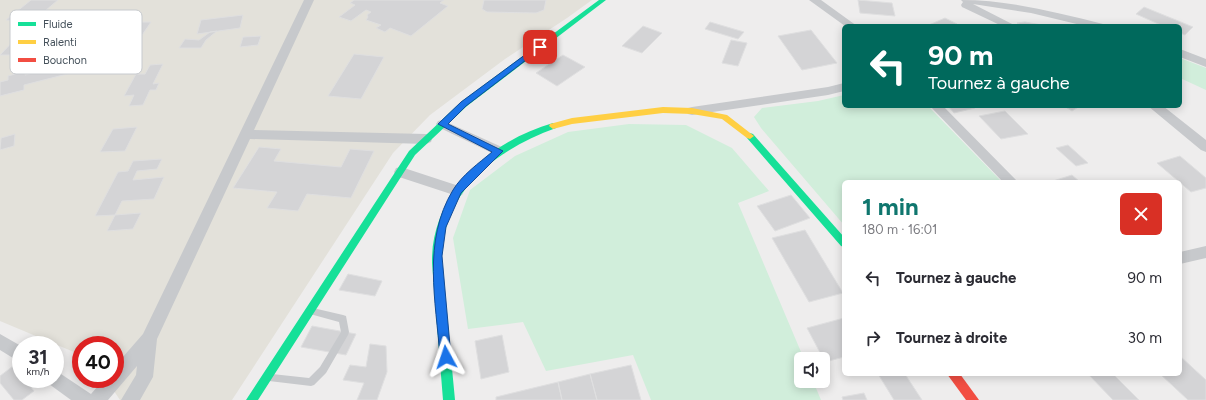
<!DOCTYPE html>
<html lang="fr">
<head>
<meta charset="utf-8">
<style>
  :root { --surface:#fff; --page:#f2f2f3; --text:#2b2b33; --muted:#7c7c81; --accent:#0f766e }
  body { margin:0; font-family:Figtree,sans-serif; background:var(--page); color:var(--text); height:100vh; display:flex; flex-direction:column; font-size:15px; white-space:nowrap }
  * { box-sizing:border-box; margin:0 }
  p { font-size:13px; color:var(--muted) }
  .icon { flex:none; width:22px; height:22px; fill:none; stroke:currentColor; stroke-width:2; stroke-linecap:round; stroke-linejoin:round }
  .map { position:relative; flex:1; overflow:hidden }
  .drawer { position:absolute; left:842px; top:180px; width:340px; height:196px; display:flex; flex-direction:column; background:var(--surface); border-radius:6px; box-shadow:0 2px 10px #0003 }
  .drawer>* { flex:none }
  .hud { position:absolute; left:842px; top:24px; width:340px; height:84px; border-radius:6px; box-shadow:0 2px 10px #0003; background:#00695c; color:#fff; overflow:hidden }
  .buttons { position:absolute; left:794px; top:352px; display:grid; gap:8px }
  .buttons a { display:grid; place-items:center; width:36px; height:36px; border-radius:6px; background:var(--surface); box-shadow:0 2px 10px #0003; font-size:20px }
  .speed { position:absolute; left:12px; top:336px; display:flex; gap:8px; font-size:20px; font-weight:700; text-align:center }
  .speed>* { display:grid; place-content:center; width:52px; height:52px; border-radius:50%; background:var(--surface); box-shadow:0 2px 10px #0003; line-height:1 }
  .speed small { font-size:10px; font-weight:400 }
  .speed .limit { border:6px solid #d22; background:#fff; color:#111 }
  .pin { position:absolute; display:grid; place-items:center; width:34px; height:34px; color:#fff; margin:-17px; border-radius:8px; box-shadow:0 2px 6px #0006 }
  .me { position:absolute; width:44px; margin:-22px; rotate:355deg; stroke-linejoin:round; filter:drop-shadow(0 0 3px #0008) }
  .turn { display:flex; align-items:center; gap:14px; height:84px; padding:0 20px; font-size:18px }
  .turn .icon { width:52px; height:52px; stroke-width:2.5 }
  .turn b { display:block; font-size:28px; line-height:34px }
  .round { display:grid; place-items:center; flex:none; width:42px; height:42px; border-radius:6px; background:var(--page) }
  .head { display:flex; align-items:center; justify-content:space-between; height:68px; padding:0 20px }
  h1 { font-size:24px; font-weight:700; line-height:30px; color:var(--accent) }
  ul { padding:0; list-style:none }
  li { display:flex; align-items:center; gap:12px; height:60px; padding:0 20px }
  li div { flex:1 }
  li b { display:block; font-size:15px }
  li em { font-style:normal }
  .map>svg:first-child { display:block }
  .commercial { fill:#e3e1da }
  .green { fill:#d1eedb }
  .building { fill:#d4d4d6; stroke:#dfdfe0 }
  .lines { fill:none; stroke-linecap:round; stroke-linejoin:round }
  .lane { fill:#c7c9cc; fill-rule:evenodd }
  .street { fill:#c7c9cc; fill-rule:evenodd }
  .fast { fill:#16e098; fill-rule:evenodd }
  .slow { fill:#ffcf43; fill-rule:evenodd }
  .jam { fill:#f24e42; fill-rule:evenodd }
  .route { fill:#1a73e8; stroke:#114b97 }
  .key { fill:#fff; stroke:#c7cace; stroke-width:1 }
  .key-label { font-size:11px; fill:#44505a }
</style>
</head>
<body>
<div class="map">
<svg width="1206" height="400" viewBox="0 0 1206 400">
  <rect width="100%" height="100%" fill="#eeeded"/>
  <path class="commercial" d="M 0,0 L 592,0 L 567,18 L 505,59 L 430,115 L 393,153 L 232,400 L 120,400 L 106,379 L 115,379 L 115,345 L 81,345 L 81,355 L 0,321 Z"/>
  <path class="green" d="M 1180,58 L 1206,68 L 1206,90 L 1180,78 Z
    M 844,95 L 844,106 L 928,106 L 1002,182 L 844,182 L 844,225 L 761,128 L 754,117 L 762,108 L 818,101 Z
    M 629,124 L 686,125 L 732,148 L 769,191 L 738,203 L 804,359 L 801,359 L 801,381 L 813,381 L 821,400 L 651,400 L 633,355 L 546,371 L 523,322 L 468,329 L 453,238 L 470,190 L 515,156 L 568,132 Z"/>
  <path class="building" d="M 31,0 L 58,0 L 32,22 L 6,20 Z
    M 354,0 L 444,0 L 440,3 L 448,6 L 411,36 L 390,28 L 385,32 L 376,28 L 381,25 L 366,20 L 368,17 L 367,15 L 371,12 L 366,10 L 351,21 L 339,17 L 355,5 L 350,3 Z
    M 484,0 L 546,0 L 544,10 L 536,13 L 487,12 L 482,9 Z
    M 858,0 L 892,3 L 895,16 L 860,13 Z
    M 1144,7 L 1193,27 L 1185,35 L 1180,33 L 1180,26 L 1163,26 L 1136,14 Z
    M 243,15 L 240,28 L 197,34 L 201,20 Z
    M 945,18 L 957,24 L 953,26 L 929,25 Z
    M 124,22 L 151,22 L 134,47 L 98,47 L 109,33 L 116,33 Z
    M 710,22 L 744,32 L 738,39 L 705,29 Z
    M 1025,22 L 1047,26 L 1023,26 L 1017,23 Z
    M 643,26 L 662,33 L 642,53 L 622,46 Z
    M 811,30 L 837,63 L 802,70 L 778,36 Z
    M 217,31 L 206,40 L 201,48 L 179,48 L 185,39 L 199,40 L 210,32 Z
    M 20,34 L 61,34 L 42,55 L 0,55 Z
    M 261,36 L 258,45 L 240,47 L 243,37 Z
    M 731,40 L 747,43 L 738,66 L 722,63 Z
    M 354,54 L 384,57 L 361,99 L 328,96 Z
    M 563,55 L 585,67 L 557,86 L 536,73 Z
    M 79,62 L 79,71 L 24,85 L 24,90 L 0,96 L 0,82 L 8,80 L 8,76 L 26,71 L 25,75 Z
    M 163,64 L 153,84 L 159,83 L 156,90 L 150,90 L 143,105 L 129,106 L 134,95 L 124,96 L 136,74 L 145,74 L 150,65 Z
    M 948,106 L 973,106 L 975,108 L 954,113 Z
    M 1064,106 L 1080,106 L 1072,111 Z
    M 1005,111 L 1028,134 L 1001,139 L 979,116 Z
    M 137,127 L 125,151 L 100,152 L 113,129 Z
    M 15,134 L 14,146 L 0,150 L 1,138 Z
    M 1068,145 L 1088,163 L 1076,166 L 1056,148 Z
    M 259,147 L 281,149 L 274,161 L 341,167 L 350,149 L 374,151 L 351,198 L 307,194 L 298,211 L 267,208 L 277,192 L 233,188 Z
    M 1180,156 L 1206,178 L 1206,188 L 1191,192 L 1157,163 Z
    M 162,159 L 157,169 L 137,171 L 133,180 L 164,177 L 154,199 L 122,201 L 115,215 L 95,216 L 118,172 L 128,171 L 133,161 Z
    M 1072,175 L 1080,182 L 1050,182 Z
    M 791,195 L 810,218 L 775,231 L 757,206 Z
    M 141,213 L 133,229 L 107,231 L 115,215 Z
    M 805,230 L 843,293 L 809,302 L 772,238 Z
    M 348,274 L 382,281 L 375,296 L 339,290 Z
    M 844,318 L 844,357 L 825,362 L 807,328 Z
    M 312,326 L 356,334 L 346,355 L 301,347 Z
    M 502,335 L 509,372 L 481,379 L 475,341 Z
    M 370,344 L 386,346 L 387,372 L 377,400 L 357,400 L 364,383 L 343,380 L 350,365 L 366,367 Z
    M 1180,356 L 1206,380 L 1206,400 L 1188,400 L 1160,374 L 1180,374 Z
    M 631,365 L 641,400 L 597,400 L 590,374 Z
    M 13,366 L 21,376 L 21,379 L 24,379 L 34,391 L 22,400 L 14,400 L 0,383 L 0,376 Z
    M 590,374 L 597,400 L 562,400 L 558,382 Z
    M 878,374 L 905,374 L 922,400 L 894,400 Z
    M 1088,374 L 1113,374 L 1139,400 L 1113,400 Z
    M 558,382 L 562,400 L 496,400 L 496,397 Z
    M 864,393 L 867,400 L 843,400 L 842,397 Z"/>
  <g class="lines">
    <path class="lane" d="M 313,308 L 343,315 L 346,316 L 349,332 L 348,335 L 326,373 L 314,385 L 311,386 L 269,381 L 268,378 L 269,375 L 272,374 L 309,378 L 320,367 L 341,332 L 339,322 L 310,314 L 309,312 L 310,310 Z"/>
    <path class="street" d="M 304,0 L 314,0 L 254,130 L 426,134 L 431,136 L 432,139 L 431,142 L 426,144 L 250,139 L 157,339 L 153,377 L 140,400 L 121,400 L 136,375 L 137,366 L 108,400 L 71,400 L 49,384 L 47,379 L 55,379 L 55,370 L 91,394 L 104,379 L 115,379 L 115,366 L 143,334 Z
      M 809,0 L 821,0 L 857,26 L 845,26 Z
      M 961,0 C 1009,0 1056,12 1103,24 L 1104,26 L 1085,26 L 1031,13 L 973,4 L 1016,26 L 1002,26 L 962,7 L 961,5 L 963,2 Z
      M 1180,49 L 1206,59 L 1206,67 L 1180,57 Z
      M 844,83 L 844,91 L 828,95 L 692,115 L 688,114 L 686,111 L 688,108 L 692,107 L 828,87 Z
      M 930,106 L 943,106 L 1018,182 L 1003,182 Z
      M 1148,106 L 1163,106 L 1206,140 L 1206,152 L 1201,150 Z
      M 442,120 L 504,148 L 506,151 L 504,154 L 494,154 L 438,127 L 436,124 L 438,121 Z
      M 401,167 L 462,187 L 464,191 L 462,195 L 457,196 L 396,176 L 394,172 L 396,168 Z
      M 1206,246 L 1206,258 L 1180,264 L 1180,252 Z
      M 0,334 L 21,346 L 21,363 L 0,350 Z"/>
    <path class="fast" d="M 599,0 L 606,0 L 467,106 L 415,155 L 258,400 L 246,400 L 409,151 L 461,102 Z
      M 553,123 L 556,124 L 557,126 L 556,128 C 495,150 440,192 442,263 L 455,400 L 443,400 L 432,263 C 431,193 490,141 553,123 Z
      M 750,133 L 753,134 L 844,237 L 844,247 L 841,246 L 747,138 L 746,136 L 747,134 Z"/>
    <path class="slow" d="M 663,107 L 692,108 L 727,115 L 754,136 L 750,139 L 747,138 L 722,119 L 692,114 L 663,113 L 572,124 L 553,129 L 549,126 L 550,124 L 572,118 Z"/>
    <path class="jam" d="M 947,374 L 960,374 L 979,400 L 966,400 Z"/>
  </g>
  <path class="route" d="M 537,46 L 543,47 L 466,106 L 448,124 L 503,151 L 461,193 L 446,227 L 442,256 L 451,357 L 450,360 L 446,362 L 442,360 L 440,357 C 436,301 422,241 453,190 C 462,175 479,163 492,152 L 438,124 L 461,102 Z"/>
  <rect x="10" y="10" width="132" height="64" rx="6" class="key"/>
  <rect x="18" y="22" width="18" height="4" fill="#16e098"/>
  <rect x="18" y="40" width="18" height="4" fill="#ffcf43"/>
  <rect x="18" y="58" width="18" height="4" fill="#f24e42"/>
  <g class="key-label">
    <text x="43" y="28">Fluide</text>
    <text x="43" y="46">Ralenti</text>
    <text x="43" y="64">Bouchon</text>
  </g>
</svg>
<div class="buttons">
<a><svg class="icon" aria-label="sound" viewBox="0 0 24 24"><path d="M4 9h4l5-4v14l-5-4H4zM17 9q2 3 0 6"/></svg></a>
</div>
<div class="speed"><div>31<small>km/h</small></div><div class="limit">40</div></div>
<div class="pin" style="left:540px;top:47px;background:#d93025"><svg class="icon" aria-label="arrive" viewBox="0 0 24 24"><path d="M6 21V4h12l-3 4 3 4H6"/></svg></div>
<svg class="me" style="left:446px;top:357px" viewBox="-20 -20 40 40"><path d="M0-17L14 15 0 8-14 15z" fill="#1a73e8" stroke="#fff" stroke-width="4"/></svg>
<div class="hud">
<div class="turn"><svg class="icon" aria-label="left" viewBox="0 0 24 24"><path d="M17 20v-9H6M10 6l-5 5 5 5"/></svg><div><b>90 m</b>Tournez à gauche</div></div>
</div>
<section class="drawer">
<div class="head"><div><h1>1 min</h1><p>180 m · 16:01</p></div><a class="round" style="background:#d93025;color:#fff"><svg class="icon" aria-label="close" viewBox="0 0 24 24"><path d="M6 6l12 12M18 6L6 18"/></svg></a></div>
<ul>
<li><svg class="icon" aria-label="left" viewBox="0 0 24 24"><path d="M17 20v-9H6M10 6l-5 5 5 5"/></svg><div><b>Tournez à gauche</b></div><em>90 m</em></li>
<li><svg class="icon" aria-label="right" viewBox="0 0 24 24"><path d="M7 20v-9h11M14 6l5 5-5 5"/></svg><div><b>Tournez à droite</b></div><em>30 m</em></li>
</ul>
</section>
</div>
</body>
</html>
